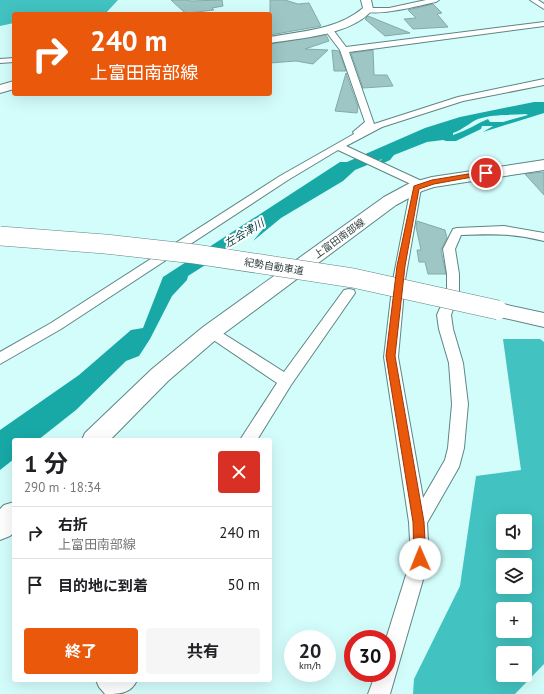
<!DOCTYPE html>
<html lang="ja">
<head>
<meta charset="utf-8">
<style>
  :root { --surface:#fff; --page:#f6f6f6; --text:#202124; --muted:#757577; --line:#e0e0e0; --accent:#ea580c }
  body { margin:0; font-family:"PT Sans","Noto Sans JP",sans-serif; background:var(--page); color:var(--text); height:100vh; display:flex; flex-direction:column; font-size:15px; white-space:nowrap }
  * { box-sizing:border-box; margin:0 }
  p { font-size:13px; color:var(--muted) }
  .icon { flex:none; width:22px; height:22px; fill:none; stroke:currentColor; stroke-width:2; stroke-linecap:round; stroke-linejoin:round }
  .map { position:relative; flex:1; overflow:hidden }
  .panel { position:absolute; left:12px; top:438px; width:260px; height:244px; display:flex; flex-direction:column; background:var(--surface); border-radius:4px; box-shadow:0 4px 16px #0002 }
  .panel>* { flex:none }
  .banner { position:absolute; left:12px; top:12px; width:260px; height:84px; border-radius:4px; box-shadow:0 4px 16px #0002; background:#ea580c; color:#fff; overflow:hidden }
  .fabs { position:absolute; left:496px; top:514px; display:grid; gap:8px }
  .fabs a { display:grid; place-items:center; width:36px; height:36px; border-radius:4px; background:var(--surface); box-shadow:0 4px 16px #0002; font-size:20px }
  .speed { position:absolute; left:284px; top:630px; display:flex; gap:8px; font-size:20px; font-weight:700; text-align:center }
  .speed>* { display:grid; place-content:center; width:52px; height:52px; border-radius:50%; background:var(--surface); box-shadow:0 4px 16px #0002; line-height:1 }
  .speed small { font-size:10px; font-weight:400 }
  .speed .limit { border:6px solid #d22; background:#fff; color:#111 }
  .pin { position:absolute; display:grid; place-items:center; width:34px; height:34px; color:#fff; margin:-17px; border:2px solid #fff; border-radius:50%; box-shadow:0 1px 4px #0007 }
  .me { position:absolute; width:44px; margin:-22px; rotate:359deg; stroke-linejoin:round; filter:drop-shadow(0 0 3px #0008) }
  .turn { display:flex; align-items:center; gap:14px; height:84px; padding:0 12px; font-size:18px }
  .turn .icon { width:52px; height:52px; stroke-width:2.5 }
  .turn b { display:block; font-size:28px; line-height:34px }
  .round { display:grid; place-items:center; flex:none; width:42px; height:42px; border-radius:4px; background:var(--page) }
  .head { display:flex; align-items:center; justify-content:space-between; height:68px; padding:0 12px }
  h1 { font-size:24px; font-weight:700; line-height:30px }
  .action { display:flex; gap:8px; margin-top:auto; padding:8px 12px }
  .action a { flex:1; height:46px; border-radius:4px; background:var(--accent); color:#fff; font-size:16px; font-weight:700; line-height:46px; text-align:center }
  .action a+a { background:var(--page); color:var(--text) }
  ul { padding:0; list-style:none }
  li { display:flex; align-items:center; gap:12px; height:52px; padding:0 12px; border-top:1px solid var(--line) }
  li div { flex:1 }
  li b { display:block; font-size:15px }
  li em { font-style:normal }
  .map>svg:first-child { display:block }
  .forest { fill:#42c2c0; fill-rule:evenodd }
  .water { fill:#18a9a7; fill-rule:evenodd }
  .building { fill:#9dc6c4; stroke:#82aaa8 }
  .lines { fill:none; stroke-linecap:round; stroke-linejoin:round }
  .minor-casing { stroke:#5e8584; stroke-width:2 }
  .secondary-casing { stroke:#5e8584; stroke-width:2 }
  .primary-casing { stroke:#5e8584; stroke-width:2 }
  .motorway-casing { stroke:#5e8584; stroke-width:2 }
  .minor { fill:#fff; fill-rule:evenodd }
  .secondary { fill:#fff; fill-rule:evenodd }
  .primary { fill:#fff; fill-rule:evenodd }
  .motorway { fill:#fff; fill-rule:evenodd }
  .motorway-bridge-casing { stroke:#5e8584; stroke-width:20; stroke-linecap:butt }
  .motorway-bridge { stroke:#fff; stroke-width:19 }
  .route { fill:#ea580c; stroke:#983908 }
  .labels { text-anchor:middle; stroke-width:4; stroke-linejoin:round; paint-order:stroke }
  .street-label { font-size:10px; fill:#2e3f3e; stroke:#fff }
  .water-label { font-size:11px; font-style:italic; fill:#013e3d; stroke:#fff }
</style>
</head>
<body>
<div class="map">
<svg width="544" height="694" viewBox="0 0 544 694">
  <rect width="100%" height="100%" fill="#d3fdfb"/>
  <path class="forest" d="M 0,0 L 118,0 L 105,14 L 14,14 L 14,23 L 0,26 Z
    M 503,339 L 540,339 L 544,342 L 544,664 L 515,694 L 413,694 L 414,679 L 460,586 L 476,476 L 521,470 ZM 503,521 L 525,521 L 525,543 L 503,543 ZM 503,565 L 525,565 L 525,587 L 503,587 ZM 503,609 L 525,609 L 525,631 L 503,631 ZM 503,653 L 525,653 L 525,675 L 503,675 Z"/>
  <path class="water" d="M 534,102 L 544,102 L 544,113 L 483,132 L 493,126 L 482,126 L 481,129 L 456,141 L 446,141 L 443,140 L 427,142 L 394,155 L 390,160 L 375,167 L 382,159 L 355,170 L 343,181 L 281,218 L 253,241 L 263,229 L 260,228 L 234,243 L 224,253 L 188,276 L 187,280 L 172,296 L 150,339 L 139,356 L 126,361 L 76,410 L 38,440 L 14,440 L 14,459 L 0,470 L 0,430 L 79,375 L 131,330 L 143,328 L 163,277 L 340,162 L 347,162 L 425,128 L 460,117 ZM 526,114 L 528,115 L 503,122 L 490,122 L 488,119 C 476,124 466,131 453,135 L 453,133 C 464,129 469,123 478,119 C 493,114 511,115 526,114 Z"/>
  <path class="building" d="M 171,0 L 189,0 L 191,1 L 222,0 L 223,6 L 212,8 L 214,10 L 188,13 L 184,12 Z
    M 270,0 L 285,0 L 298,4 L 309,3 L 321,26 L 270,35 Z
    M 433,4 L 442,13 L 437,14 L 448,27 L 413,29 L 404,19 L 416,18 L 408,10 Z
    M 368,16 L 410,33 L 385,36 L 365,19 Z
    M 326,35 L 329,41 L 305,49 L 328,50 L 313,64 L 296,61 L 270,63 L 270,44 Z
    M 332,50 L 339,51 L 346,71 L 334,71 Z
    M 373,50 L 374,75 L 387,75 L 393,86 L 363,88 L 351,53 Z
    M 346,73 L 358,107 L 357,113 L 335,111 Z
    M 544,172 L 544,195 L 525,174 Z
    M 417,221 L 445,230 L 447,238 L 441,250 L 446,274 L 428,274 L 425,262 L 419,262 L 417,250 L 421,250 L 416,227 Z"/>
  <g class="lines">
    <g class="minor-casing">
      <path id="minor" d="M 426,0 L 439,0 L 436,2 C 422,5 373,18 362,10 L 366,8 L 389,8 Z
        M 530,0 L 538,0 L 544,4 L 544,9 Z
        M 544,22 L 544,26 L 349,52 L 374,124 L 458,97 L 544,79 L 544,85 L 463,101 L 382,127 L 346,146 L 426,183 L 427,185 L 426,187 L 421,188 L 405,280 L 398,357 L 423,498 L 445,460 L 448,448 L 452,404 L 449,363 L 439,329 L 437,315 L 447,292 L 447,274 L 443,249 L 453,229 L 457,228 L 504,226 L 544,233 L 544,241 C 513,233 493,234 461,235 L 455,249 L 459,274 L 459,292 L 451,315 L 453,329 L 463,363 L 468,404 L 464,448 L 459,467 L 427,523 L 429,559 L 390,694 L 368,694 L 376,673 L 387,673 L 386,639 L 411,559 L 409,522 L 384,357 L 393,280 L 411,187 L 413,185 L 338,150 L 288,180 L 61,329 L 0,364 L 0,352 L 51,323 L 280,176 L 354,134 L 353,132 L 365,122 L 340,50 L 324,29 L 325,27 L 331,27 L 346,47 Z
        M 14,58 L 14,62 L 0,63 L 0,59 Z
        M 349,289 L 354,290 L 355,293 L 291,385 L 257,440 L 240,440 L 277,383 L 206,335 L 204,332 L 206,329 L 211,327 L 216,329 L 284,372 L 344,290 Z
        M 96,680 L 137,680 C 131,694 119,694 105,694 L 99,687 Z"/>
    </g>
    <g class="secondary-casing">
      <path id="secondary" d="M 361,0 L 371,0 L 373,9 C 353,35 300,38 270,43 L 270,37 C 302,31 337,30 363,8 Z
        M 14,81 L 14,89 L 0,93 L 0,85 Z"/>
    </g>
    <g class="primary-casing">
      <path id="primary" d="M 544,160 L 544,170 L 434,187 L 422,191 L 396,205 L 219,337 L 168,381 L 110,440 L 82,440 L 85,433 L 152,369 L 203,327 L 384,197 L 410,183 L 432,177 Z
        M 14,502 L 14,532 L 10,536 L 0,540 L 0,509 L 4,505 Z"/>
    </g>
    <g class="motorway-casing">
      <path id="motorway" d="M 498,303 L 544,313 L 544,327 L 491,315 L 488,310 L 491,305 Z"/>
    </g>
    <use href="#minor" class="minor"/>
    <use href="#secondary" class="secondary"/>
    <use href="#primary" class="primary"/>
    <use href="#motorway" class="motorway"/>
    <g class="motorway-bridge-casing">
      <path id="motorway-bridge" d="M 0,236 L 105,244 L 195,254 L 353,278 L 498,310"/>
    </g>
    <use href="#motorway-bridge" class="motorway-bridge"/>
  </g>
  <path class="route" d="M 486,171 L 490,173 L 489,174 L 434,184 L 419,189 L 405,266 L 395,356 L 424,522 L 426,559 L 424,563 L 420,564 L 416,563 L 414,559 L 413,522 L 386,356 L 397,266 L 414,186 L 432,180 Z"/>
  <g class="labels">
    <g class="street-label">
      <text transform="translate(339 238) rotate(-36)" y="4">上富田南部線</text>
      <text transform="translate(274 266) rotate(9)" y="4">紀勢自動車道</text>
    </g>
    <g class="water-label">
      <text transform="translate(244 233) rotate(-31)" y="4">左会津川</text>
    </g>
  </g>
</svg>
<div class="fabs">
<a><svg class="icon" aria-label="sound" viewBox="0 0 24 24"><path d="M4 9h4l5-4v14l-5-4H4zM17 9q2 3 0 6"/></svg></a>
<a><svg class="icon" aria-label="layers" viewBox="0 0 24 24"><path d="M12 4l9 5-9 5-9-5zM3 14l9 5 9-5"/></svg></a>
<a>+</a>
<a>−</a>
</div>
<div class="speed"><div>20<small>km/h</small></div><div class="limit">30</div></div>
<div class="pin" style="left:486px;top:173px;background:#d93025"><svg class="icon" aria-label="arrive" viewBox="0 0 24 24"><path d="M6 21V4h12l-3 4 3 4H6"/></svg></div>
<svg class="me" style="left:420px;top:559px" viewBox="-20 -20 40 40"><circle r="19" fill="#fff"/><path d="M0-13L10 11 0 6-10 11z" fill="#ea580c"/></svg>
<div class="banner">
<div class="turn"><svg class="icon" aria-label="right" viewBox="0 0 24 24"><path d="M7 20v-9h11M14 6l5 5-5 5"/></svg><div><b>240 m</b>上富田南部線</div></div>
</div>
<section class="panel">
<div class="head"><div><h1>1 分</h1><p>290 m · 18:34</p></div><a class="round" style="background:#d93025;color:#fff"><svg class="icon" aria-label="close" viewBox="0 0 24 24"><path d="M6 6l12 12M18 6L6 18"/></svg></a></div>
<ul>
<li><svg class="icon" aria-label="right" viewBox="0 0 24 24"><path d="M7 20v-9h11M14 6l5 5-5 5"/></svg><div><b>右折</b><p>上富田南部線</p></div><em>240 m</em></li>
<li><svg class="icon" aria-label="arrive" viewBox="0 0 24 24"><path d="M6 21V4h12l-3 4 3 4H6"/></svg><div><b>目的地に到着</b></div><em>50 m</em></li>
</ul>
<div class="action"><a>終了</a><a>共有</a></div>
</section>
</div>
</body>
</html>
